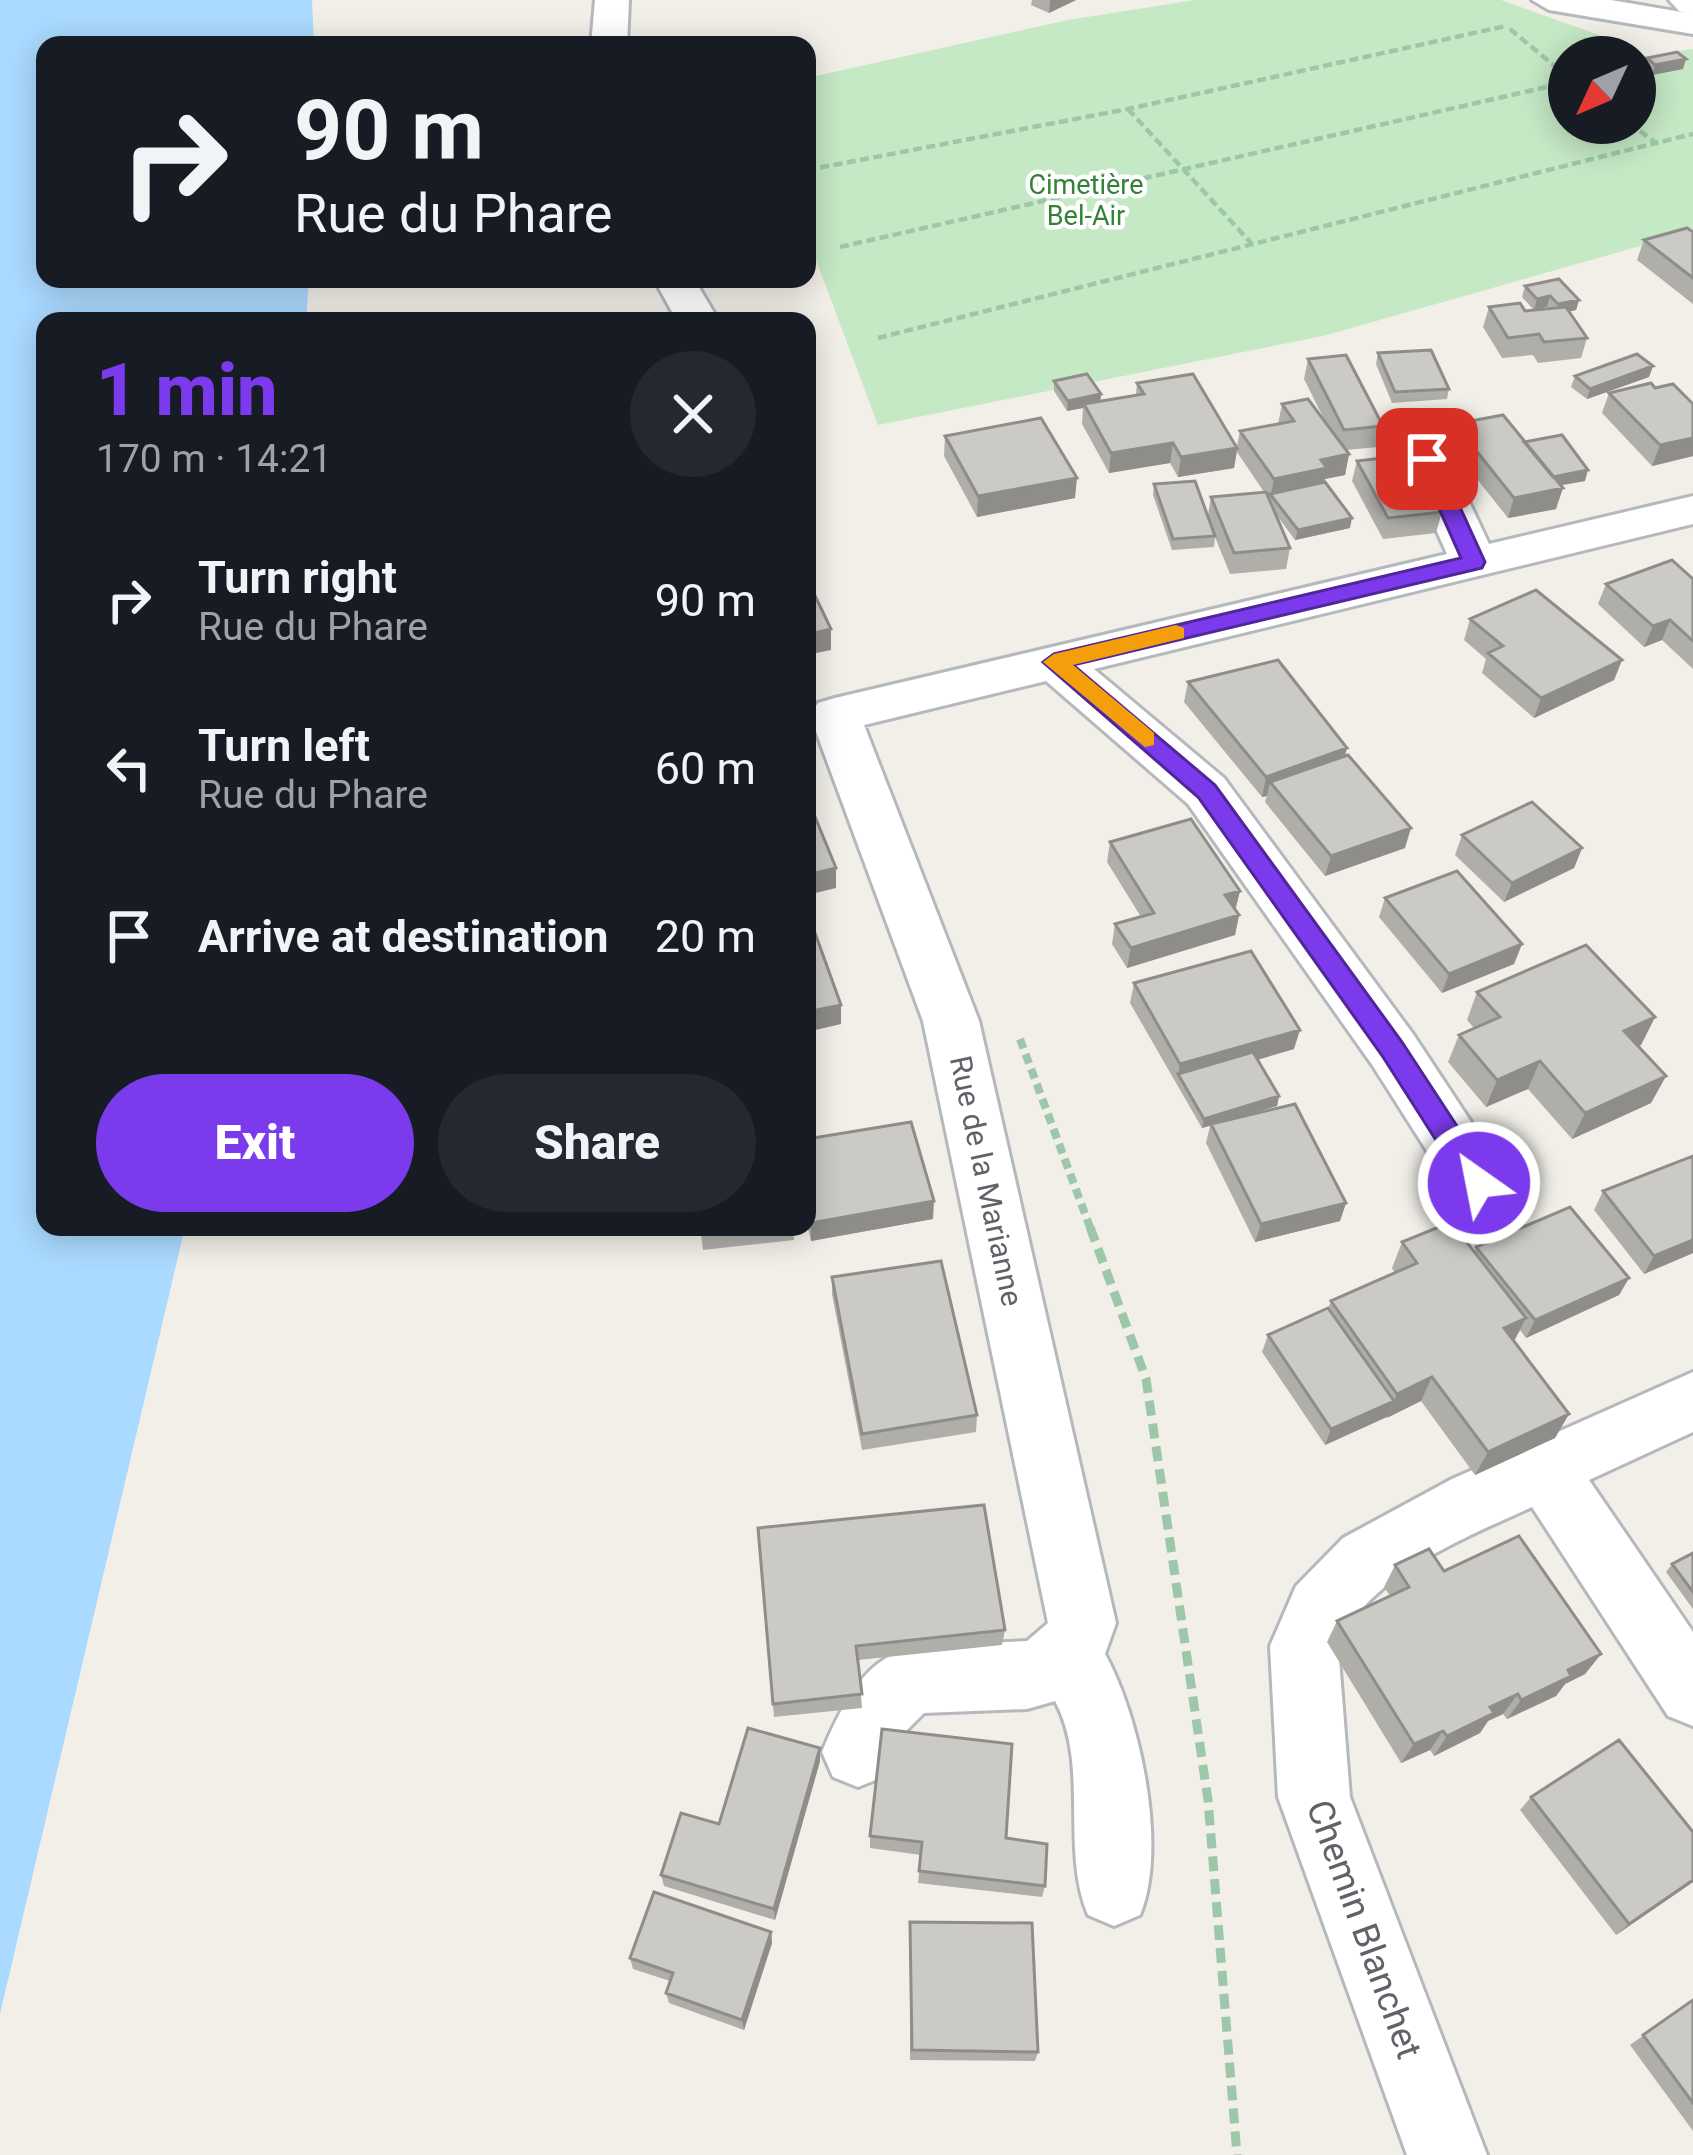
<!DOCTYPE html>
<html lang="en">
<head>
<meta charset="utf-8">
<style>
  :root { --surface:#171b24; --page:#242831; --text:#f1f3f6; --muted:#9ea1a6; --accent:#7c3aed }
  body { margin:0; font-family:Roboto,sans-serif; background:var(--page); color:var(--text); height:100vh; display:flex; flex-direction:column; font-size:45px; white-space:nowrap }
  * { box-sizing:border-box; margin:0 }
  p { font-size:39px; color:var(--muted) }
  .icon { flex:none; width:66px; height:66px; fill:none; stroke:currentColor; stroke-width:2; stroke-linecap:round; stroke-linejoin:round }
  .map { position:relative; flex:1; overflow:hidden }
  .sheet { position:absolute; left:36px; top:312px; width:780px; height:924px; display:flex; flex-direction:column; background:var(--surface); border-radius:24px; box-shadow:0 6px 30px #0003 }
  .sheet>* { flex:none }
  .top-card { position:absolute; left:36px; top:36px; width:780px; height:252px; border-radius:24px; box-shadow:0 6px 30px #0003; background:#171b24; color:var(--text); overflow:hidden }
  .needle { width:78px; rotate:226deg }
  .fabs { position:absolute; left:1548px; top:36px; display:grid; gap:24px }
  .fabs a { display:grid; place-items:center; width:108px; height:108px; border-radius:50%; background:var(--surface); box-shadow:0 6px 30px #0003; font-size:60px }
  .pin { position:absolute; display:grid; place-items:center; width:102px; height:102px; color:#fff; margin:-51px; border-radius:24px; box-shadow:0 6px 18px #0006 }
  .me { position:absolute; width:132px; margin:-66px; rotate:327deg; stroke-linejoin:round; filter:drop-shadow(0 0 9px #0008) }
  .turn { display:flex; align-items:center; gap:42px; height:252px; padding:0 60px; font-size:54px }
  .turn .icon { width:156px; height:156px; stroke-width:2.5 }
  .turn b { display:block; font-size:84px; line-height:102px }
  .round { display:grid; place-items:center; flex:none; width:126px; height:126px; border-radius:63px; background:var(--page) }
  .head { display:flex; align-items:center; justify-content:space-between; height:204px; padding:0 60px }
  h1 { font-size:72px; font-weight:800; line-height:90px; color:var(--accent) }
  .button { display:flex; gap:24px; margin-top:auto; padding:24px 60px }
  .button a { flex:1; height:138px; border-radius:72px; background:var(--accent); color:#fff; font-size:48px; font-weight:800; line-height:138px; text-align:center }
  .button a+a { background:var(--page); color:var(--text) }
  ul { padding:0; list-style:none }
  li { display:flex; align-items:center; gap:36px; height:168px; padding:0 60px }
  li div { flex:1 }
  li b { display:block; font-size:45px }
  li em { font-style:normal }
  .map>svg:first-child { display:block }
  .green { fill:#c5e8c5 }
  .water { fill:#aadaff }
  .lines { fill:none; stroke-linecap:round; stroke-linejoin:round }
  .minor-casing { stroke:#b5b8bc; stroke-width:6 }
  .secondary-casing { stroke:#b6babf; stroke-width:6 }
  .path-far2 { stroke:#9cc7a9; stroke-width:4.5; stroke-dasharray:9 4.5; stroke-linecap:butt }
  .path-far1 { stroke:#9cc7a9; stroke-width:8; stroke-dasharray:10 6; stroke-linecap:butt }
  .path { stroke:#9cc7a9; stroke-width:9; stroke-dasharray:15 8; stroke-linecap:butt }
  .minor { fill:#fff; fill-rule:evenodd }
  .secondary { fill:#fff; fill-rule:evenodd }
  .wall { fill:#afaea9 }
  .shaded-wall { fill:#8f8d8a }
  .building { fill:#cccac5; stroke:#8f8d8a; stroke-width:3 }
  .route { fill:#7c3aed; stroke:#51269a; stroke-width:3 }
  .slow { fill:#f59e0b }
  .labels { text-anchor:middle; stroke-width:9; stroke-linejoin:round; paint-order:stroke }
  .far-park-label { font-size:27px; fill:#348238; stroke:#fff }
  .street-label { font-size:30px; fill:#5f6368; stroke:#fff }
  .near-street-label { font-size:36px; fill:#5f6368; stroke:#fff }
</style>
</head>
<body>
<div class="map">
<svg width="1693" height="2155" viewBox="0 0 1693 2155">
  <rect width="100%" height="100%" fill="#f1efe8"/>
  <path class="green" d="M 1195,0 L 1501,0 L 1610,39 L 1633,57 L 1569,57 L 1569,123 L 1635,123 L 1635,58 L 1693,49 L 1693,231 L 1323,336 L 878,425 L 807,236 L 807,78 L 1068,20 Z"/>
  <path class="water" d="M 0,0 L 312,0 L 314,45 L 45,45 L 45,279 L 309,279 L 306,321 L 45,321 L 45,1227 L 185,1227 L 0,2014 Z"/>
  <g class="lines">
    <g class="minor-casing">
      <path id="minor" d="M 595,0 L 629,0 L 627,45 L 591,45 Z
        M 1532,0 L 1611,0 L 1693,14 L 1693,34 L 1549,10 Z
        M 654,279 L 694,279 L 719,321 L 677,321 Z
        M 1427,445 L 1443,449 L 1449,459 L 1489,544 L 1693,496 L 1693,524 L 1094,669 L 1224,778 L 1413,1034 L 1500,1166 L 1509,1183 L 1500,1200 L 1479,1208 L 1458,1200 L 1373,1066 L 1188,804 L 1046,681 L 864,725 L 979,1021 L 1116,1623 L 1105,1654 C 1140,1717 1168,1848 1140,1915 L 1114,1926 L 1088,1915 C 1060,1848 1090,1765 1055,1701 L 1027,1709 L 924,1713 L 905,1732 L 883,1777 L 858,1787 L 833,1777 L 822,1752 C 875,1626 907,1648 1027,1641 L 1048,1623 L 923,1021 L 810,715 L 818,703 L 835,698 L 1447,554 L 1405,459 L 1411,449 Z
        M 1693,1372 L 1693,1432 L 1589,1480 L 1693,1632 L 1693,1726 L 1668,1716 L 1532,1507 C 1467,1537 1368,1575 1338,1646 L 1350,1797 L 1487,2155 L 1407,2155 L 1278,1797 L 1270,1646 L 1296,1586 L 1343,1538 L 1452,1479 Z"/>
    </g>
    <g class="secondary-casing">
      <path id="secondary" d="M 1669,0 L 1693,0 L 1693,15 L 1679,11 Z"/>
    </g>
    <path class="path-far2" d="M 1510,29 L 1569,78
      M 1128,109 L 1252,244
      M 1629,123 L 1656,143 L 1693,134
      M 807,170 L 1128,109 L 1506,26
      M 840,247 L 1569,82
      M 878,338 L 1656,143"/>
    <path class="path-far1" d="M 1020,1039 L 1091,1230"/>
    <path class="path" d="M 1090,1227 L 1146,1379 L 1208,1800 L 1237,2155"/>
    <use href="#minor" class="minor"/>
    <use href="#secondary" class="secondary"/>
  </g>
  <path class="wall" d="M 1032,0 L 1076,0 L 1049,13 L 1031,5 Z
    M 1647,58 L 1683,69 L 1652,75 L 1648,71 L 1646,77 Z
    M 1693,232 L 1693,304 L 1637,260 L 1644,240 Z
    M 1525,286 L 1579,300 L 1576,310 L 1570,311 L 1587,338 L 1581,358 L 1538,363 L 1533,355 L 1502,358 L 1483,327 L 1489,307 L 1525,311 L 1548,309 L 1547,307 L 1534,310 L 1522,297 Z
    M 1378,353 L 1449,389 L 1447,399 L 1392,403 L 1376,364 Z
    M 1308,359 L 1383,426 L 1378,447 L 1346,450 L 1349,454 L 1345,475 L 1325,479 L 1324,482 L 1350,528 L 1295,540 L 1275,513 L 1290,548 L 1286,569 L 1230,574 L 1215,537 L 1214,547 L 1172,550 L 1153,495 L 1154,484 L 1208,515 L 1211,497 L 1264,492 L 1237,452 L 1234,468 L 1178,477 L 1170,463 L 1109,473 L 1082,424 L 1083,408 L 1067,411 L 1054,391 L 1054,381 L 1101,394 L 1100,401 L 1136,395 L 1137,383 L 1237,446 L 1240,431 L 1278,424 L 1282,404 L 1325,421 L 1304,379 Z
    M 1653,366 L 1649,377 L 1587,399 L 1571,387 L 1575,376 Z
    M 1655,388 L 1693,404 L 1693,456 L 1652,466 L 1602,413 L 1609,393 Z
    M 1455,424 L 1524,442 L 1585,481 L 1560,485 L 1556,509 L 1508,518 L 1450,445 Z
    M 945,436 L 1075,498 L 977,517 L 944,456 Z
    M 1357,461 L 1442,512 L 1436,533 L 1383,539 L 1352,481 Z
    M 1693,579 L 1693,669 L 1662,640 L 1644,647 L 1598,604 L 1606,584 Z
    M 1470,619 L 1622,660 L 1614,680 L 1534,718 L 1482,673 L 1486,659 L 1464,640 Z
    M 1188,682 L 1345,756 L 1405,848 L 1325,876 L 1265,802 L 1267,796 L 1262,797 L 1184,702 Z
    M 1462,835 L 1582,848 L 1574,868 L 1504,902 L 1455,855 Z
    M 1110,842 L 1240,891 L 1235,910 L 1239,915 L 1235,935 L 1127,968 L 1112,944 L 1115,924 L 1141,917 L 1107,862 Z
    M 1385,898 L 1522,944 L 1514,964 L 1442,993 L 1379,917 Z
    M 1134,983 L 1294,1049 L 1258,1060 L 1279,1096 L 1277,1106 L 1232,1119 L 1346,1203 L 1340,1221 L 1255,1242 L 1206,1143 L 1210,1126 L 1202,1128 L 1130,1003 Z
    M 1477,992 L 1655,1017 L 1641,1045 L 1638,1046 L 1666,1076 L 1651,1103 L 1572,1139 L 1528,1089 L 1486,1107 L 1448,1062 L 1459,1035 L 1474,1028 L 1467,1020 Z
    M 807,1139 L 933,1219 L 811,1241 L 807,1224 Z
    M 1603,1191 L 1693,1253 L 1644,1274 L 1594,1210 Z
    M 700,1227 L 793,1227 L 794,1240 L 703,1250 Z
    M 1402,1242 L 1474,1252 L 1476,1247 L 1629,1278 L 1619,1295 L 1526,1338 L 1520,1330 L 1514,1341 L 1569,1414 L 1555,1438 L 1475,1475 L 1421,1401 L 1325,1445 L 1262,1352 L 1268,1335 L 1328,1308 L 1331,1301 L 1395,1273 L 1392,1268 Z
    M 832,1277 L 977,1415 L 976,1432 L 862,1450 L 832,1294 Z
    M 758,1528 L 1005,1630 L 1002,1645 L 858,1660 L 862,1708 L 774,1717 Z
    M 1693,1553 L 1693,1609 L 1666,1572 L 1672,1564 Z
    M 1395,1565 L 1444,1571 L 1601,1654 L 1585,1674 L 1565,1684 L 1556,1696 L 1507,1719 L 1503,1714 L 1488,1721 L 1480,1733 L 1434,1756 L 1430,1750 L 1401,1763 L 1327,1642 L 1337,1621 L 1390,1596 L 1384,1587 Z
    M 820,1761 L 775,1920 L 664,1886 L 661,1875 L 719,1824 Z
    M 1531,1797 L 1693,1832 L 1693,1882 L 1616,1935 L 1520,1810 Z
    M 870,1836 L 1006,1838 L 1045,1886 L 1042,1897 L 918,1883 L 921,1855 L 870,1848 Z
    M 910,1922 L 1038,2052 L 1035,2061 L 910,2060 Z
    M 771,1932 L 772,1943 L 744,2030 L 669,2003 L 666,1993 L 670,1981 L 633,1969 L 630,1958 Z
    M 1693,2000 L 1693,2131 L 1630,2045 Z"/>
  <path class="shaded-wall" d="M 1050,0 L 1076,0 L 1049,13 Z
    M 1686,59 L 1683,69 L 1652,75 L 1655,65 Z
    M 1649,67 L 1646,77 L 1635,79 L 1635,70 Z
    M 1550,296 L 1547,307 L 1534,310 L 1537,299 Z
    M 1579,300 L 1576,310 L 1554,315 L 1558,304 Z
    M 1653,366 L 1649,377 L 1587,399 L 1590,389 Z
    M 1101,394 L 1100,405 L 1084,404 L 1083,408 L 1067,411 L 1068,401 Z
    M 1693,438 L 1693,456 L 1652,466 L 1660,445 Z
    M 1173,443 L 1170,463 L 1109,473 L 1111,453 Z
    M 1237,448 L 1234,468 L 1178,477 L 1181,457 Z
    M 1349,454 L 1345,475 L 1325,479 L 1323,489 L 1271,494 L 1274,479 L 1321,460 Z
    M 1588,470 L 1585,481 L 1546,488 L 1549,477 Z
    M 1077,478 L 1075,498 L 977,517 L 978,496 Z
    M 1563,488 L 1556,509 L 1508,518 L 1514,498 Z
    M 1352,518 L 1350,528 L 1295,540 L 1298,530 Z
    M 1670,620 L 1662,640 L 1644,647 L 1653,626 Z
    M 831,629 L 831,650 L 807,655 L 807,635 Z
    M 1622,660 L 1614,680 L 1534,718 L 1541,698 Z
    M 1347,748 L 1342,768 L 1270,782 L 1267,796 L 1262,797 L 1266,777 Z
    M 1411,828 L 1405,848 L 1325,876 L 1331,856 Z
    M 1582,848 L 1574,868 L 1504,902 L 1512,883 Z
    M 836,868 L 836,888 L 807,895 L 807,875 Z
    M 1240,891 L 1235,911 L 1225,895 Z
    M 1239,915 L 1235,935 L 1127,968 L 1131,948 Z
    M 1522,944 L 1514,964 L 1442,993 L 1449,974 Z
    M 841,1005 L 841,1024 L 807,1032 L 807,1012 Z
    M 1655,1017 L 1641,1045 L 1611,1058 L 1624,1031 Z
    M 1300,1030 L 1294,1049 L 1182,1081 L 1178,1074 L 1180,1064 Z
    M 1540,1061 L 1528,1089 L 1486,1107 L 1497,1080 Z
    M 1666,1076 L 1651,1103 L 1572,1139 L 1585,1113 Z
    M 1279,1096 L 1277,1106 L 1202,1128 L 1204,1119 Z
    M 934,1201 L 933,1219 L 811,1241 L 811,1223 Z
    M 1346,1203 L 1340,1221 L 1255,1242 L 1261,1224 Z
    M 1693,1240 L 1693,1253 L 1644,1274 L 1654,1256 Z
    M 1629,1278 L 1619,1295 L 1526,1338 L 1535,1320 Z
    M 1526,1318 L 1513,1343 L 1504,1328 Z
    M 1432,1377 L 1421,1401 L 1387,1418 L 1397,1394 Z
    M 1394,1401 L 1387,1417 L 1325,1445 L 1331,1429 Z
    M 1569,1414 L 1555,1438 L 1475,1475 L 1488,1452 Z
    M 1601,1654 L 1585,1674 L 1565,1684 L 1556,1696 L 1507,1719 L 1521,1700 L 1568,1670 Z
    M 1518,1694 L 1503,1714 L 1488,1721 L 1480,1733 L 1434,1756 L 1447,1736 L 1490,1707 Z
    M 1443,1731 L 1430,1750 L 1401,1763 L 1414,1744 Z
    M 820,1748 L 820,1761 L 775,1920 L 774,1909 Z
    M 1693,1880 L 1693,1882 L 1616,1935 L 1629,1924 Z
    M 771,1932 L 772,1943 L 744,2030 L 742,2020 Z"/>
  <path class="building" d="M 1677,52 L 1686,59 L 1655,65 L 1647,58 Z
    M 1641,60 L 1649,67 L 1635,70 L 1635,61 Z
    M 1687,228 L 1693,232 L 1693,278 L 1644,240 Z
    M 1559,279 L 1579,300 L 1558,304 L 1550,296 L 1537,299 L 1525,286 Z
    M 1520,303 L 1525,311 L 1566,307 L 1587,338 L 1544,342 L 1539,334 L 1508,338 L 1489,307 Z
    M 1431,350 L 1449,389 L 1395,392 L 1378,353 Z
    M 1637,354 L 1653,366 L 1590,389 L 1575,376 Z
    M 1346,355 L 1383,426 L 1344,430 L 1308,359 Z
    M 1087,374 L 1101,394 L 1068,401 L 1054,381 Z
    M 1193,374 L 1237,448 L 1181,457 L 1173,443 L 1111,453 L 1084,404 L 1144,394 L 1137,383 Z
    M 1651,383 L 1655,388 L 1673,384 L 1693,404 L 1693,438 L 1660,445 L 1609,393 Z
    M 1308,399 L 1349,454 L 1321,460 L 1327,468 L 1274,479 L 1240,431 L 1294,421 L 1282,404 Z
    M 1503,415 L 1563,488 L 1514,498 L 1455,424 Z
    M 1041,418 L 1077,478 L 978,496 L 945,436 Z
    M 1562,435 L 1588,470 L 1553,477 L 1524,442 Z
    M 1409,455 L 1442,512 L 1388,518 L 1357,461 Z
    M 1195,481 L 1215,536 L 1173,539 L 1154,484 Z
    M 1325,482 L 1352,518 L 1298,530 L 1270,494 Z
    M 1266,492 L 1290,548 L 1234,553 L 1211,497 Z
    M 1672,560 L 1693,579 L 1693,641 L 1670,620 L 1653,626 L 1606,584 Z
    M 807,579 L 831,629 L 807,635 Z
    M 1536,590 L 1622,660 L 1541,698 L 1488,653 L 1503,646 L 1470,619 Z
    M 1278,660 L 1347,748 L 1266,777 L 1188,682 Z
    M 1348,755 L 1411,828 L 1331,856 L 1270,782 Z
    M 1532,802 L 1582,848 L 1512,883 L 1462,835 Z
    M 811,807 L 836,868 L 807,875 L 807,808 Z
    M 1191,819 L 1240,891 L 1225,895 L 1239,915 L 1131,948 L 1115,924 L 1154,913 L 1110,842 Z
    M 1457,871 L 1522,944 L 1449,974 L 1385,898 Z
    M 815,933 L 841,1005 L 807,1012 L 807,935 Z
    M 1586,945 L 1655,1017 L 1624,1031 L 1666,1076 L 1585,1113 L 1540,1061 L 1497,1080 L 1459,1035 L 1500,1017 L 1477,992 Z
    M 1251,951 L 1300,1030 L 1180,1064 L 1134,983 Z
    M 1253,1052 L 1279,1096 L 1204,1119 L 1178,1074 Z
    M 1295,1104 L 1346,1203 L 1261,1224 L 1211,1124 Z
    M 911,1122 L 934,1201 L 811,1223 L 807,1208 L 807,1139 Z
    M 1693,1156 L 1693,1240 L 1654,1256 L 1603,1191 Z
    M 1570,1207 L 1629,1278 L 1535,1320 L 1476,1247 Z
    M 1451,1222 L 1526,1318 L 1504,1328 L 1569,1414 L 1488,1452 L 1432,1377 L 1397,1394 L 1331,1301 L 1417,1263 L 1402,1242 Z
    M 700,1227 L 744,1227 L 701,1232 Z
    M 941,1261 L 977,1415 L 862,1434 L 832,1277 Z
    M 1328,1308 L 1394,1401 L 1331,1429 L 1268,1335 Z
    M 984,1505 L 1005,1630 L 856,1646 L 862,1694 L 773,1704 L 758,1528 Z
    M 1519,1536 L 1601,1654 L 1568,1670 L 1571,1676 L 1521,1700 L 1518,1694 L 1490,1707 L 1494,1713 L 1447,1736 L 1443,1731 L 1414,1744 L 1337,1621 L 1409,1587 L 1395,1565 L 1429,1549 L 1444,1571 Z
    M 1693,1553 L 1693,1592 L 1672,1564 Z
    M 748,1728 L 820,1748 L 774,1909 L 661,1875 L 681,1813 L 719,1824 Z
    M 882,1729 L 1012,1744 L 1006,1838 L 1047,1844 L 1045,1886 L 919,1871 L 922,1842 L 870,1836 Z
    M 1619,1740 L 1693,1832 L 1693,1880 L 1629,1924 L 1531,1797 Z
    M 654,1892 L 771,1932 L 742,2020 L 666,1993 L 673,1973 L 630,1958 Z
    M 910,1922 L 1032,1923 L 1038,2052 L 912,2050 Z
    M 1693,2000 L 1693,2103 L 1643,2035 Z"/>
  <path class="route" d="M 1427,453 L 1438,459 L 1485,562 L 1482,568 L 1073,665 L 1215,785 L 1402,1042 L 1489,1175 L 1489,1192 L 1469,1192 L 1383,1057 L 1198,797 L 1043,662 L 1054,654 L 1461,558 L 1417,459 Z"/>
  <path class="slow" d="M 1176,625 L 1184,628 L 1184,638 L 1073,665 L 1154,733 L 1154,745 L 1145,747 L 1043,662 L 1054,654 Z"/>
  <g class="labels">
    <g class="far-park-label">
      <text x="1086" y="194">Cimetière<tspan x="1086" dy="31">Bel-Air</tspan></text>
    </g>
    <g class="street-label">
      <text transform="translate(986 1181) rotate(78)" y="10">Rue de la Marianne</text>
    </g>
    <g class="near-street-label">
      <text transform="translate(1365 1929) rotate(70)" y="13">Chemin Blanchet</text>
    </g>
  </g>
</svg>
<div class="fabs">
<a><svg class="needle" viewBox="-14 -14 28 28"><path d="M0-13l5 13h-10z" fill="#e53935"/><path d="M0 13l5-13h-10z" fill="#9ea1a6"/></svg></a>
</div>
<div class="pin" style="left:1427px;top:459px;background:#d93025"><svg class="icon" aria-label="arrive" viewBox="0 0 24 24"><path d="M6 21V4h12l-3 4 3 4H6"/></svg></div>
<svg class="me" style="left:1479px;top:1183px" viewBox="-20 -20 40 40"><circle r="17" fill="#7c3aed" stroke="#fff" stroke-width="3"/><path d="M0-11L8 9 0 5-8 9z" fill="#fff"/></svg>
<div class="top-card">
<div class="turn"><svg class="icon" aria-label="right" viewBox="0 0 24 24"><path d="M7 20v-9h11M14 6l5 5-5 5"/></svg><div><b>90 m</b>Rue du Phare</div></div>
</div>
<section class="sheet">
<div class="head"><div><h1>1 min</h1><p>170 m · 14:21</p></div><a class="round"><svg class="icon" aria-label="close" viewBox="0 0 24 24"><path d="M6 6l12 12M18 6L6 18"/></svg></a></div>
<ul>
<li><svg class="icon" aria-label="right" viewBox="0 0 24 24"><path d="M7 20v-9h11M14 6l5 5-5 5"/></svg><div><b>Turn right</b><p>Rue du Phare</p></div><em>90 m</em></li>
<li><svg class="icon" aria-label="left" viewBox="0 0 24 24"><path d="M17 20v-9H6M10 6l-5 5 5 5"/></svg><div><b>Turn left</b><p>Rue du Phare</p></div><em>60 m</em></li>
<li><svg class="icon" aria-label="arrive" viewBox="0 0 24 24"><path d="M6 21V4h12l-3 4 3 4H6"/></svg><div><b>Arrive at destination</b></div><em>20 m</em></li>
</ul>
<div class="button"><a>Exit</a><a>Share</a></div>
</section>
</div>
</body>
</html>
